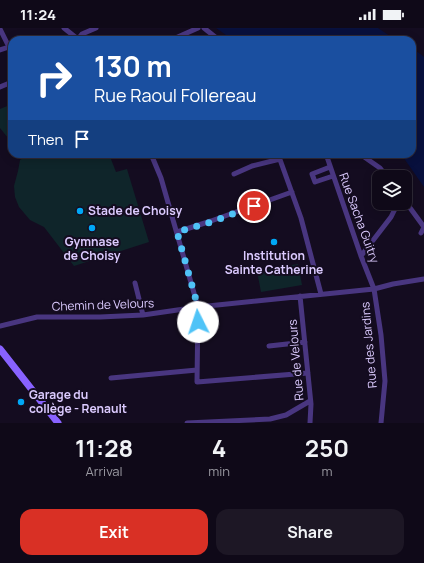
<!DOCTYPE html>
<html lang="en">
<head>
<meta charset="utf-8">
<style>
  :root { --surface:#0f0918; --page:#1d1725; --text:#f1f3f6; --muted:#9b9aa2; --line:#2f2a37; --accent:#d93025 }
  body { margin:0; font-family:Manrope,sans-serif; background:var(--page); color:var(--text); height:100vh; display:flex; flex-direction:column; font-size:15px; white-space:nowrap }
  * { box-sizing:border-box; margin:0 }
  p { font-size:13px; color:var(--muted) }
  .icon { flex:none; width:22px; height:22px; fill:none; stroke:currentColor; stroke-width:2; stroke-linecap:round; stroke-linejoin:round }
  .map { position:relative; height:395px; overflow:hidden }
  .drawer { display:flex; flex-direction:column; background:var(--surface); flex:1 }
  .drawer>* { flex:none }
  .top-card { position:absolute; left:8px; top:8px; width:408px; height:122px; border-radius:12px; box-shadow:0 2px 10px #0003,0 0 0 1px var(--line); background:#1a4fa0; color:#fff; overflow:hidden }
  .buttons { position:absolute; left:372px; top:142px; display:grid; gap:8px }
  .buttons a { display:grid; place-items:center; width:40px; height:40px; border-radius:8px; background:var(--surface); box-shadow:0 2px 10px #0003,0 0 0 1px var(--line); font-size:20px }
  .pin { position:absolute; display:grid; place-items:center; width:34px; height:34px; color:#fff; margin:-17px; border:2px solid #fff; border-radius:50%; box-shadow:0 1px 4px #0007 }
  .me { position:absolute; width:44px; margin:-22px; rotate:356deg; stroke-linejoin:round; filter:drop-shadow(0 0 3px #0008) }
  .turn { display:flex; align-items:center; gap:14px; height:84px; padding:0 20px; font-size:18px }
  .turn .icon { width:52px; height:52px; stroke-width:2.5 }
  .turn b { display:block; font-size:28px; line-height:34px }
  .then { display:flex; align-items:center; height:38px; padding:0 20px; background:#0003; gap:8px; font-size:15px }
  .eta { display:flex; justify-content:space-evenly; align-items:center; height:68px; text-align:center }
  .eta b { font-size:24px; font-weight:700; line-height:28px }
  .button { display:flex; gap:8px; margin-top:auto; padding:8px 20px }
  .button a { flex:1; height:46px; border-radius:12px; background:var(--accent); color:#fff; font-size:16px; font-weight:700; line-height:46px; text-align:center }
  .button a+a { background:var(--page); color:var(--text) }
  .status { display:flex; justify-content:space-between; align-items:center; height:28px; padding:0 20px; background:var(--surface); direction:ltr }
  .status svg { height:11px; fill:currentColor }
  .map>svg:first-child { display:block }
  .green { fill:#0f252a }
  .water { fill:#08103d }
  .lines { fill:none; stroke-linecap:round; stroke-linejoin:round }
  .street { stroke:#493680; stroke-width:5 }
  .secondary { stroke:#8862ff; stroke-width:7 }
  .route { stroke:#4fc3f7; stroke-width:7; stroke-dasharray:0 12.6 }
  .poi-dot { fill:#00a8f6; stroke:#140c20; stroke-width:1.5 }
  .labels { text-anchor:middle; stroke-width:4; stroke-linejoin:round; paint-order:stroke }
  .poi-label { font-size:12px; font-weight:bold; fill:#dccbff; stroke:#140c20; text-anchor:start }
  .street-label { font-size:12px; fill:#dccbff; stroke:#140c20 }
</style>
</head>
<body>
<div class="status"><b>11:24</b><svg viewBox="0 0 49 12"><path d="M0 12V9h3v3zM5 12V6h3v6zM10 12V3h3v9zM15 12V0h3v12zM26 1h20v11H26zM47 4h2v5h-2z"/></svg></div>
<div class="map">
<svg width="424" height="395" viewBox="0 0 424 395">
  <rect width="100%" height="100%" fill="#140c20"/>
  <path class="green" d="M 12,76 L 12,115 L 0,100 L 0,81 Z
    M 20,126 L 109,126 L 116,144 L 127,141 L 149,214 L 74,238 L 44,199 L 30,192 L 19,179 L 15,169 L 14,158 L 18,143 L 20,132 L 23,130 Z
    M 298,236 L 302,257 L 261,264 L 257,243 Z"/>
  <path class="water" d="M 216,0 L 378,0 L 396,12 L 233,12 Z
    M 412,21 L 419,25 L 424,29 L 424,159 L 401,126 L 412,126 Z"/>
  <g class="lines">
    <path class="street" d="M 64,0 L 79,12
      M 204,0 L 219,12
      M 0,1 L 12,25
      M 78,11 L 82,6 L 96,0
      M 171,12 L 198,0
      M 0,22 L 9,19
      M 0,59 L 12,54
      M 151,126 L 161,150 L 198,279 L 197,354 L 308,345
      M 278,126 L 301,190 L 321,266
      M 326,126 L 361,228 L 374,261 L 381,307 L 385,353 L 381,395
      M 360,126 L 380,140 L 387,149
      M 330,139 L 312,146 L 315,154 L 333,148
      M 234,146 L 252,138 L 280,131
      M 405,173 L 424,199 L 421,205
      M 177,204 L 211,193 L 292,164
      M 361,228 L 391,189 L 398,175
      M 135,255 L 143,287
      M 300,268 L 311,376 L 310,395
      M 0,298 L 37,289 L 100,289 L 143,287 L 198,279 L 374,261 L 393,256 L 424,251
      M 269,318 L 305,314
      M 111,350 L 197,342
      M 187,395 L 270,391 L 286,387 L 310,373"/>
    <path class="secondary" d="M 0,321 L 58,395"/>
  </g>
  <g class="lines">
    <path class="route" d="M 198,294 L 198,279 L 177,204 L 211,194 L 254,178"/>
  </g>
  <g class="poi-dot">
    <circle cx="80" cy="183" r="4"/>
    <circle cx="92" cy="200" r="4"/>
    <circle cx="274" cy="214" r="4"/>
    <circle cx="21" cy="374" r="4"/>
  </g>
  <g class="labels">
    <g class="poi-label">
      <text x="88" y="187">Stade de Choisy</text>
      <text x="92" y="218" text-anchor="middle">Gymnase<tspan x="92" dy="14">de Choisy</tspan></text>
      <text x="274" y="232" text-anchor="middle">Institution<tspan x="274" dy="14">Sainte Catherine</tspan></text>
      <text x="29" y="371">Garage du<tspan x="29" dy="14">collège - Renault</tspan></text>
    </g>
    <g class="street-label">
      <text transform="translate(359 190) rotate(70)" y="4">Rue Sacha Guitry</text>
      <text transform="translate(103 277) rotate(-2)" y="4">Chemin de Velours</text>
      <text transform="translate(369 317) rotate(-95)" y="4">Rue des Jardins</text>
      <text transform="translate(296 332) rotate(-95)" y="4">Rue de Velours</text>
    </g>
  </g>
</svg>
<div class="buttons">
<a><svg class="icon" aria-label="layers" viewBox="0 0 24 24"><path d="M12 4l9 5-9 5-9-5zM3 14l9 5 9-5"/></svg></a>
</div>
<div class="pin" style="left:254px;top:178px;background:#d93025"><svg class="icon" aria-label="arrive" viewBox="0 0 24 24"><path d="M6 21V4h12l-3 4 3 4H6"/></svg></div>
<svg class="me" style="left:198px;top:294px" viewBox="-20 -20 40 40"><circle r="19" fill="#fff"/><path d="M0-13L10 11 0 6-10 11z" fill="#4fc3f7"/></svg>
<div class="top-card">
<div class="turn"><svg class="icon" aria-label="right" viewBox="0 0 24 24"><path d="M7 20v-9h11M14 6l5 5-5 5"/></svg><div><b>130 m</b>Rue Raoul Follereau</div></div>
<div class="then">Then<svg class="icon" aria-label="arrive" viewBox="0 0 24 24"><path d="M6 21V4h12l-3 4 3 4H6"/></svg></div>
</div>
</div>
<section class="drawer">
<div class="eta">
<div><b>11:28</b><p>Arrival</p></div>
<div><b>4</b><p>min</p></div>
<div><b>250</b><p>m</p></div>
</div>
<div class="button"><a>Exit</a><a>Share</a></div>
</section>
</body>
</html>
